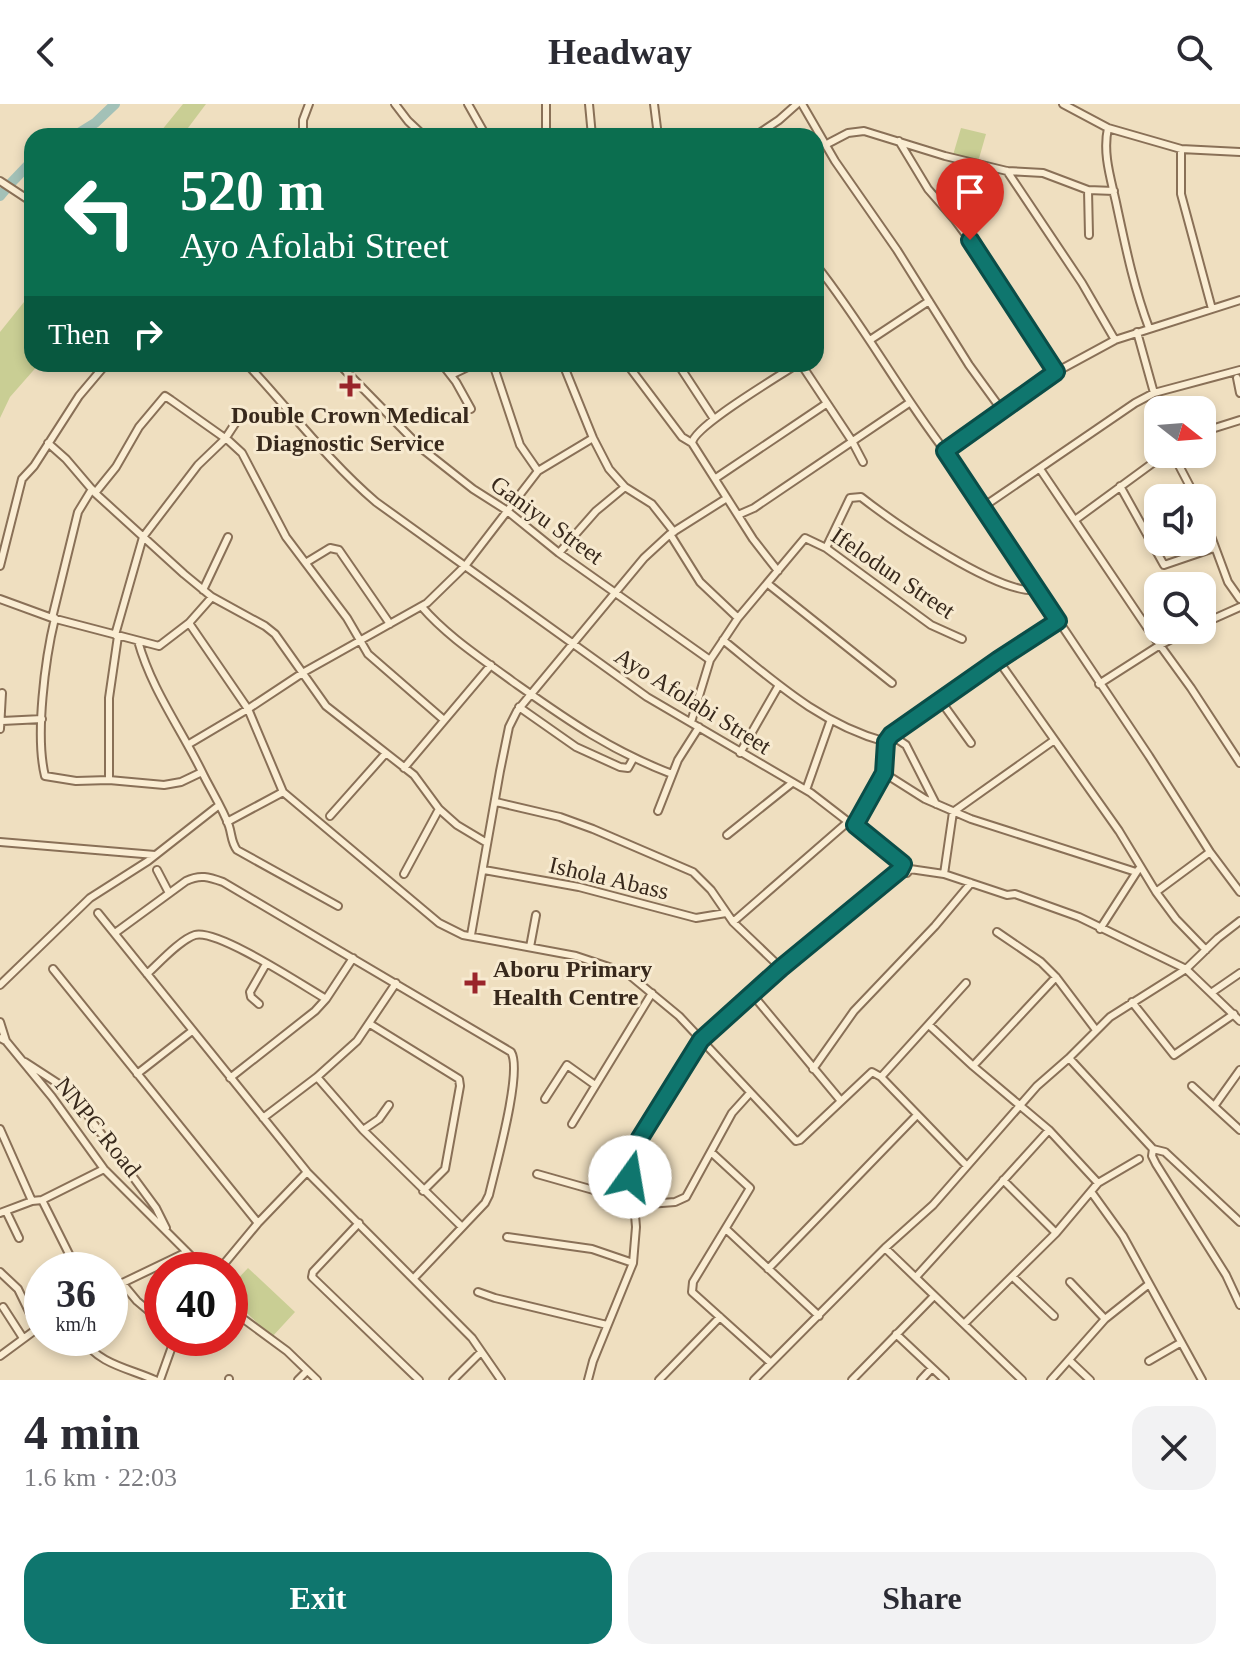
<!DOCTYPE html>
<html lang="en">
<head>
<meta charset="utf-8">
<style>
  :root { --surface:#fff; --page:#f2f2f3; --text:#2b2b33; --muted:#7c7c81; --accent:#0f766e }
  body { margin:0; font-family:"Times New Roman",serif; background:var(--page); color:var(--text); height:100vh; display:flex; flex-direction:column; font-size:30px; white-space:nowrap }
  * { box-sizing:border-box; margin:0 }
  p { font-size:26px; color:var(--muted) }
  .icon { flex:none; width:44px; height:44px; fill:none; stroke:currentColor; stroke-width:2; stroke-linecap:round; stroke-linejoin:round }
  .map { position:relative; height:1276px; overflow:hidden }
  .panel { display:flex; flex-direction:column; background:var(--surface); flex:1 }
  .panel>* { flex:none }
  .hud { position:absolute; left:24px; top:24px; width:800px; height:244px; border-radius:24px; box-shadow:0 4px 12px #0003; background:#0b6e4f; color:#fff; overflow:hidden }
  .needle { width:52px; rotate:107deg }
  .buttons { position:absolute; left:1144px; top:292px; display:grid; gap:16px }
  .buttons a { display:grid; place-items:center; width:72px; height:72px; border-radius:16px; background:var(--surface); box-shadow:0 4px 12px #0003; font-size:40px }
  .speed { position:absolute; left:24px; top:1148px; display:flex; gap:16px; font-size:40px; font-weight:700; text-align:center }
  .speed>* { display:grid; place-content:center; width:104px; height:104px; border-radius:50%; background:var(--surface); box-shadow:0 4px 12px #0003; line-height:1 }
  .speed small { font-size:20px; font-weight:400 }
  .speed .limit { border:12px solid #d22; background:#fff; color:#111 }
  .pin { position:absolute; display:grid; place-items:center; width:68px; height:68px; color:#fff; margin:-82px -34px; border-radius:50% 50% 50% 0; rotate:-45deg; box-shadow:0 0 8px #0007 }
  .pin .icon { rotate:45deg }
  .me { position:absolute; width:88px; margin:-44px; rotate:13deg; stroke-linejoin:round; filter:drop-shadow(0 0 6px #0008) }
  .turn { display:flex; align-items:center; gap:28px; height:168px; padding:0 24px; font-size:36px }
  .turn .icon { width:104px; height:104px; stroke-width:2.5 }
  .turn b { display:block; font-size:56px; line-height:68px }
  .then { display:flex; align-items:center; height:76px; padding:0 24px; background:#0003; gap:16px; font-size:30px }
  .round { display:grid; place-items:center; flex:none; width:84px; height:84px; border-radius:24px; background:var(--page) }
  .head { display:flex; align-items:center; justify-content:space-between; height:136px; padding:0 24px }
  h1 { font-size:48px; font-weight:800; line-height:60px }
  .primary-button { display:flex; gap:16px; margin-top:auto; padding:16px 24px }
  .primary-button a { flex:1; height:92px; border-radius:24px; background:var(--accent); color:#fff; font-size:32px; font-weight:800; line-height:92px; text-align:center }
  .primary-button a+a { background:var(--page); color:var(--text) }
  header { display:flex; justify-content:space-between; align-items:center; height:104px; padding:0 24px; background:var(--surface); font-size:36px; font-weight:800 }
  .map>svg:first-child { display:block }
  .green { fill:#c9ce94 }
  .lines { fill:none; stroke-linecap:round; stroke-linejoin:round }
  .river { stroke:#a3c1b7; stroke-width:10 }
  .minor-casing { stroke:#897057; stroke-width:10 }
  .minor { stroke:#faedd3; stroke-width:6 }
  .route-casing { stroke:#0a4d48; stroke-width:20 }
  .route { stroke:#0f766e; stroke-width:14 }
  .poi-dot { fill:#9a252b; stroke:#f7ead0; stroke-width:3 }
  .labels { text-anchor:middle; stroke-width:6; stroke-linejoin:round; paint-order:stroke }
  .poi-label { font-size:24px; font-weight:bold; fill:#38291c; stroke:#f7ead0 }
  .street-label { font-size:24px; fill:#38291c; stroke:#f7ead0 }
</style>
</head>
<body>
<header><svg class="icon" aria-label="back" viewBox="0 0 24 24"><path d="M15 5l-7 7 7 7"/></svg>Headway<svg class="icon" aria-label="search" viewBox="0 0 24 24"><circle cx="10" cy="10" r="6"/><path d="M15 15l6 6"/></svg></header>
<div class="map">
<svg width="1240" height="1276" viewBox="0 0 1240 1276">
  <rect width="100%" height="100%" fill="#efdfc0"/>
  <path class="green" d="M 183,0 L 206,0 L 182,32 L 157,32 Z
    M 961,24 L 986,30 L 978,58 L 953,51 Z
    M 32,188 L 32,260 L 39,260 L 10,293 L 0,314 L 0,228 Z
    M 248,1164 L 295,1208 L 272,1233 L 230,1193 L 230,1183 Z"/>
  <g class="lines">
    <path class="river" d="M 74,32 L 95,19 L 115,0
      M 11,79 L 32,57
      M 0,92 L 5,86"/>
    <g class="minor-casing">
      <path id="minor" d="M 395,0 L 408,17 L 424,32
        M 468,0 L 486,32
        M 589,0 L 592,32
        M 654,0 L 658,32
        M 802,0 L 835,57 L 897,146 L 969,261 L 1001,305
        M 1063,0 L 1108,24 L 1181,45 L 1240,48
        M 1108,24 C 1102,51 1112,78 1117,103 C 1126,145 1134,184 1149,224
        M 303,32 L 303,16 L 309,0
        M 546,32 L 546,0
        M 755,32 L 779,16 L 797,0
        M 899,37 L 928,85 L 955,116 L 985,157 L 1056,268
        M 827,40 L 848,29 L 864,27 L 945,52 L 1007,67 L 1043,69 L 1088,86 L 1114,87
        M 1181,45 L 1181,90 L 1212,205
        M 1007,67 L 1082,179 L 1115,236
        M 0,77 L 32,98
        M 1088,86 L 1089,131
        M 816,161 C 863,220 899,287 945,347 L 1149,652 L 1210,748 L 1240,788
        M 1137,228 L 1154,289
        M 870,236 L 929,197
        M 247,260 C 290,306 328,357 376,398 L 647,593 L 811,689 L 903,760 L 908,761 L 910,765 L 907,769 L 900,766 L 903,760
        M 339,260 L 421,344 L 473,385 L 506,406 L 559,449 L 710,556
        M 442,260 L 456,278 L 471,305
        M 493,260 L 520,341 L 538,367
        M 563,260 L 593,334 L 609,365 L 625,383 L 652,400 L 674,428
        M 627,260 L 682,333 L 692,339 L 753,435 L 778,467
        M 678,260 L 714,315
        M 801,260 L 852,337 L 863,358
        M 451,271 L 474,260
        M 1237,274 L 1240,289
        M 1202,328 L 1240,316
        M 48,339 L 66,355 L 95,389 L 184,470 L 212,493 L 265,522 L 275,530 L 326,602 L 414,671 L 439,705 L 457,721 L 487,739
        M 692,339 C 694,322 778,273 797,260
        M 945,347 L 1056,268 L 1115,236 L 1240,196
        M 1173,350 L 1196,394
        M 1040,365 L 1146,522 L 1191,584 L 1240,659
        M 716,374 L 826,300
        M 1120,382 L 1164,461 L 1214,444
        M 95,389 L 116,363 L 139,323 L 165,292 L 171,296 L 229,337 L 242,349 L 286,433 L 347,514 L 368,550 L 444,616
        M 983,403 L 1135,299 L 1154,289 L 1240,266
        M 1202,408 L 1228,478 L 1240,495
        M 738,411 L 754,404 L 909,299
        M 1075,416 L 1165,350
        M 670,430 L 700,478 L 738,514
        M 826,444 L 850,394 L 861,393 C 893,418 999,492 1038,486
        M 559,449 L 596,407 L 625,383
        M 307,458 L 330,444 L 339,446 L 390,520
        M 0,462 L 22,375 L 34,362 L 79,292 L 106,260
        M 768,480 L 892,579
        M 203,486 L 228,433
        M 0,495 L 52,514 L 159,542 L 189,519 L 212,493
        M 422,503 C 447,532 481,554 512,577 C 566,615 609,646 672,670
        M 52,514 L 78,408 L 92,385
        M 55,514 C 45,555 35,632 45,672 L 76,677 L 109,676 L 164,681 L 181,678 L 202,668
        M 1058,517 L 998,556 L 891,631 L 886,638 L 884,669 L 925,695 L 971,715 L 1136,768
        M 189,519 L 248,605 L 283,688 L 439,819 L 463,831 L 576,852 L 627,869 L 679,912 L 796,1037 L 800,1036 L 872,968 L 881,973 L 967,1062
        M 1202,520 L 1240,503
        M 115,531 L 143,433 L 198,361 L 225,335 L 242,309
        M 723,536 C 775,578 820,620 886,638
        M 138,537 C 152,587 182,626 204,672 C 212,688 223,705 229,722 C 232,731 231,738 237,746 L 338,802
        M 998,556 L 1119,727 L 1156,788 L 1176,815 L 1206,846
        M 1099,580 L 1160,541 L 1189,526
        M 940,596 L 971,639
        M 519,603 L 576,643 L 620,663 L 628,664 L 633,655
        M 2,617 L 42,615
        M 691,618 L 710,556 L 738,514 L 805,434 L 826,444 L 931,521 L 962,535
        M 0,625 L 2,589
        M 891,631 L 906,641 L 936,700
        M 189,640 L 248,605 L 304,568 L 427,499 L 465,462 L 538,367 L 593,334
        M 740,649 L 779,581
        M 404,664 L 491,561
        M 109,676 L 109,594 L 118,532
        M 806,686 L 830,618
        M 496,698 L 560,713 L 593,725 L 693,768 L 711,786 L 733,818 L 781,864
        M 658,707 L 678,656 L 699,623
        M 330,712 L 386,649
        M 227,718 L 283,688
        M 855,721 L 884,669
        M 727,731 L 792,679
        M 0,738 L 155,751
        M 910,765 L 944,770 L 1007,791 L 1015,790 L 1079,813 L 1186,865 L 1240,917
        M 157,766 L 169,789
        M 484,766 L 579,783 L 696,814 L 726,809
        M 404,770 L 439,705
        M 944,770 L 953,708 L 1053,637
        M 1156,788 L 1210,748
        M 98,809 L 307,1068 L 472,1234 L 501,1276
        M 733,818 L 849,717
        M 1100,825 L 1138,766
        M 997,828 L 1041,858 L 1056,873 L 1096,926
        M 115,829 L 186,777 C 200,770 209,773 223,778 L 511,948 C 523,967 495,1065 489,1091 L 485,1099 L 414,1174
        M 471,831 L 500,667 L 509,623 L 517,607 L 644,454 L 670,430 L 727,394
        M 530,843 L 536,811
        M 53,865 L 258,1119
        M 147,870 C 159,859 181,835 195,831 C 218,825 302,881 326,895
        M 0,881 L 90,794 L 148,757 L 218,702
        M 1211,889 L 1240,869
        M 752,890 L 841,997
        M 1132,898 L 1174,951 L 1234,910
        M 259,900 L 251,893 L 250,888 L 266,860
        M 0,918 L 6,937
        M 370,920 L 459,975 L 460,982 L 445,1065 L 423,1087
        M 929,921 L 973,962 L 1049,1026 L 1098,1079
        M 0,934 L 6,937 L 52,993 L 104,1065 L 205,1166
        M 1069,954 L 1153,1045 L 1165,1048 L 1240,1118
        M 25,958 L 65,984 L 83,1005 L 156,1104 L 166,1124
        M 973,962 L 1056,873
        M 813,965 L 854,907 L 935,822 L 971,779
        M 137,970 L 192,927
        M 317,973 L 363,1026 L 462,1123
        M 881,973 L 966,879
        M 230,974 L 315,907 L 326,895 L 353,854
        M 1192,982 L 1240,1026
        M 545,995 L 567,961 L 595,981
        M 1215,1001 L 1240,966
        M 263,1014 L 317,973 L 357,937 L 396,879
        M 572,1020 L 652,889
        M 0,1025 L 32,1097
        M 363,1026 L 379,1015 L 389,1001
        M 1153,1045 L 1152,1052 L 1156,1060 L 1226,1171 L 1240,1201
        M 711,1048 L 750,1084 L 693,1178 L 692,1188 L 771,1259
        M 537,1070 L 597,1087 L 633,1091
        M 1003,1076 L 1056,1129
        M 1092,1089 L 1123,1132 L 1202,1276
        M 42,1096 L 77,1166
        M 635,1101 L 675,1098 L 686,1093 L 732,1009 L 750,989
        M 6,1107 L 19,1134
        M 0,1109 L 32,1097 L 42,1096 L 104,1065
        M 359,1119 L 313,1168 L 312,1173 L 419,1276
        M 726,1125 L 819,1212
        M 507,1133 L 592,1145 L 633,1159
        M 885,1144 L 1022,1276
        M 768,1165 L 917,1011
        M 219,1166 L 258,1119 L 307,1068
        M 0,1168 L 18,1185 L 37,1224
        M 916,1173 L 1049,1026
        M 1013,1173 L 1054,1212
        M 1070,1178 L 1105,1215
        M 122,1179 L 137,1197 L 162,1218
        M 110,1185 L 187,1148
        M 478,1188 L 495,1194 L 607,1221
        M 3,1203 L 23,1234
        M 230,1205 L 287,1247 L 317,1276
        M 964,1220 L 1056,1129 L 1098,1079 L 1139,1055
        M 896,1230 L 945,1276
        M 82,1234 C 98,1260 128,1264 155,1276
        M 0,1252 L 42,1221
        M 1070,1257 L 1090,1276
        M 1149,1257 L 1180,1239
        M 160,1276 L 175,1234
        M 229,1276 L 229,1275
        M 298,1276 L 307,1267
        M 453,1276 L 481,1248
        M 588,1276 L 593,1257 L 633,1159 L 636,1123 L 631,1062 L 647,1020 L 701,936 L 781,864 L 900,766
        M 659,1276 L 720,1213
        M 754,1276 L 885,1144 L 933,1101 L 1037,982 L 1069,954 L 1110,913 L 1186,865 L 1218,834 L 1240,817
        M 852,1276 L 934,1192
        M 921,1276 L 932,1264
        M 1051,1276 L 1105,1215 L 1149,1180"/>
    </g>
    <use href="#minor" class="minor"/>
  </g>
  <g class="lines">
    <g class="route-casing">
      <path id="route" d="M 630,1073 L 631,1062 L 640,1034 L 701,936 L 781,864 L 900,766 L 903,760 L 855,721 L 884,669 L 886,638 L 891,631 L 998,556 L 1058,517 L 945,347 L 1056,268 L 970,136"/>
    </g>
    <use href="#route" class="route"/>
  </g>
  <g class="poi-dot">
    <path d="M346 270h8v8h8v8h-8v8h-8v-8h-8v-8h8z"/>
    <path d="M471 867h8v8h8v8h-8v8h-8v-8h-8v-8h8z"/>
  </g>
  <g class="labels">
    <g class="poi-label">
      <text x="350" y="319">Double Crown Medical<tspan x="350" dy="28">Diagnostic Service</tspan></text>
      <text x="493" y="873" text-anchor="start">Aboru Primary<tspan x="493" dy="28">Health Centre</tspan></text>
    </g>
    <g class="street-label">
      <text transform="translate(547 416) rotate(36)" y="8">Ganiyu Street</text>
      <text transform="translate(893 469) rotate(34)" y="8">Ifelodun Street</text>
      <text transform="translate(693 597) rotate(32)" y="8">Ayo Afolabi Street</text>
      <text transform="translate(609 774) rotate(13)" y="8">Ishola Abass</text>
      <text transform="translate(98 1023) rotate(51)" y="8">NNPC Road</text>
    </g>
  </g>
</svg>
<div class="buttons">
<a><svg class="needle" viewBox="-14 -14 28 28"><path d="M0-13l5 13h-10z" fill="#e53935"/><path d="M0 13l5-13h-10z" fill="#7c7c81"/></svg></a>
<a><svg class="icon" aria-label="sound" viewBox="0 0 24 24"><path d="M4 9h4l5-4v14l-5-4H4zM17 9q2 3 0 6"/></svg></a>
<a><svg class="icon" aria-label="search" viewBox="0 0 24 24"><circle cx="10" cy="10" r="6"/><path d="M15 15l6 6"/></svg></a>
</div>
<div class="speed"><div>36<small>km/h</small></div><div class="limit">40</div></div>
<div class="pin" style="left:970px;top:136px;background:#d93025"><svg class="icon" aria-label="arrive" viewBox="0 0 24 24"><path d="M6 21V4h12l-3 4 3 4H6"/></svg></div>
<svg class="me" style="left:630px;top:1073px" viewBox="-20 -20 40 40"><circle r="19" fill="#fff"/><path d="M0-13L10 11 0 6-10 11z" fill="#0f766e"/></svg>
<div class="hud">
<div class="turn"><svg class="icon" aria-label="left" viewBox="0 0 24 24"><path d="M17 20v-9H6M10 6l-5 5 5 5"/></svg><div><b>520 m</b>Ayo Afolabi Street</div></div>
<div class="then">Then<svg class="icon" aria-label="right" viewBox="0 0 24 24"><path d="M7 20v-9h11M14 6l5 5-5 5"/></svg></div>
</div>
</div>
<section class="panel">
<div class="head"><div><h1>4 min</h1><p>1.6 km · 22:03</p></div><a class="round"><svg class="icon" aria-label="close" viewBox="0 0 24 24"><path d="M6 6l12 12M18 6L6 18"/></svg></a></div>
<div class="primary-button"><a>Exit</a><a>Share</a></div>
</section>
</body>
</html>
